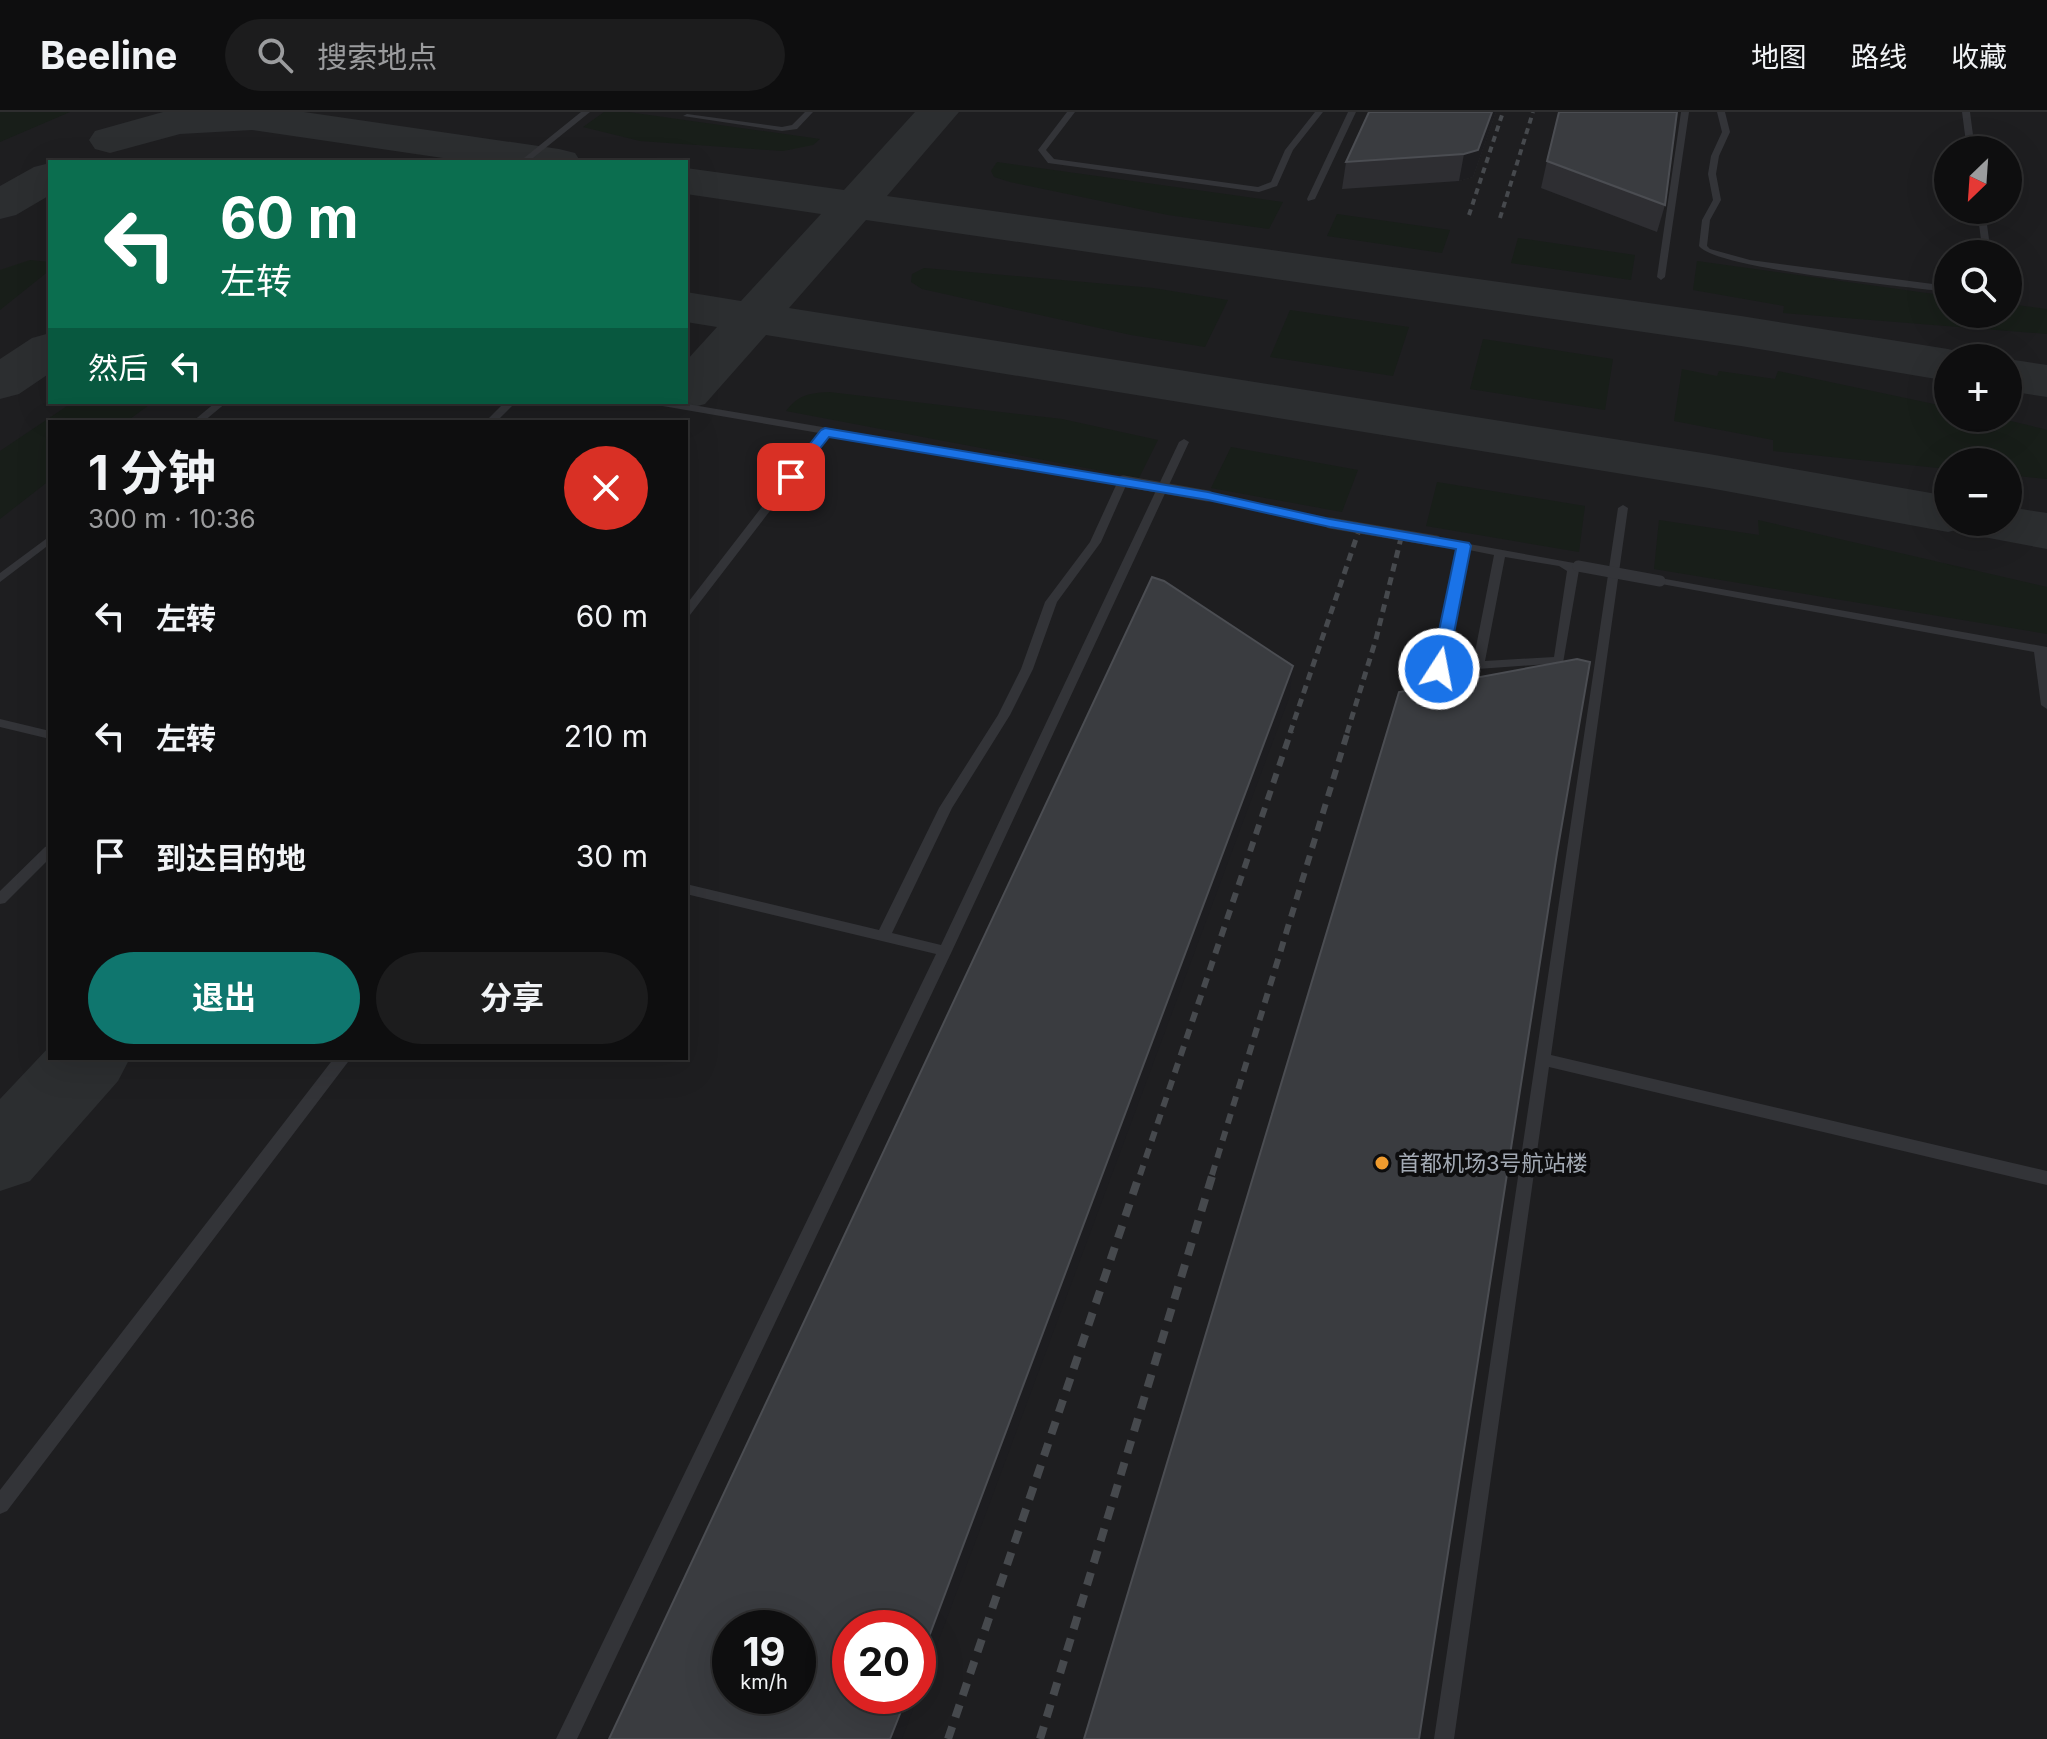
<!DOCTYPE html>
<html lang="zh">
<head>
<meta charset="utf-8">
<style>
  :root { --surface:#0e0e0f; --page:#1c1c1d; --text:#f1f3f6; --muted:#9b9c9e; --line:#2e2e2f; --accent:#0f766e }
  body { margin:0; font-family:Inter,"Noto Sans SC",sans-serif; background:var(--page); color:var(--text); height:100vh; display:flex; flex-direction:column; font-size:30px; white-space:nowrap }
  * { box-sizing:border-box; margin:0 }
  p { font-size:26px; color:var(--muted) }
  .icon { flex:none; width:44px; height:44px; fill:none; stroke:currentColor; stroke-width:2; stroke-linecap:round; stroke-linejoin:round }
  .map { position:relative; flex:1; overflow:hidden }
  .side { position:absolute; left:48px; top:308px; width:640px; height:640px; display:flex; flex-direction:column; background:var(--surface); border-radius:0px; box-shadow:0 8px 32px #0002,0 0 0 2px var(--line) }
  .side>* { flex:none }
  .banner { position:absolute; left:48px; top:48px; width:640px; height:244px; border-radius:0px; box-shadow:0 8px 32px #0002,0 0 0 2px var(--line); background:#0b6e4f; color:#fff; overflow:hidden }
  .needle { width:52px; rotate:205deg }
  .fabs { position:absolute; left:1934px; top:24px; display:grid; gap:16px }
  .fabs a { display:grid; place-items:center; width:88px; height:88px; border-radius:50%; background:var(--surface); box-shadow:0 8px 32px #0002,0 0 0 2px var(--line); font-size:40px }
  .speed { position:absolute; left:712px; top:1498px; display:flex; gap:16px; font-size:40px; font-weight:700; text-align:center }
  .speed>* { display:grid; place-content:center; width:104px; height:104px; border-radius:50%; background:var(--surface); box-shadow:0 8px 32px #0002,0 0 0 2px var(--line); line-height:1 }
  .speed small { font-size:20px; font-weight:400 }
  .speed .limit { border:12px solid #d22; background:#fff; color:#111 }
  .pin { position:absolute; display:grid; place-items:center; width:68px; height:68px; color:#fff; margin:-34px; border-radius:16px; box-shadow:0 4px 12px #0006 }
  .me { position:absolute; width:88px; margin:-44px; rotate:11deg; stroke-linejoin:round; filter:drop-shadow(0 0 6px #0008) }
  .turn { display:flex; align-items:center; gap:28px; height:168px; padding:0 40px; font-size:36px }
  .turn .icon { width:104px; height:104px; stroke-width:2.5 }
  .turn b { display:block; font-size:56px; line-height:68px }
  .then { display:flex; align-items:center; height:76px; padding:0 40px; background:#0003; gap:16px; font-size:30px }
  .round { display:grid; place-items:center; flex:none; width:84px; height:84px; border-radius:42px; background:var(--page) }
  .summary { display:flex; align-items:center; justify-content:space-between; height:136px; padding:0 40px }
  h1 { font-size:48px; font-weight:700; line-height:60px }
  .cta { display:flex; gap:16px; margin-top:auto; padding:16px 40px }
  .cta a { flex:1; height:92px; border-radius:48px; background:var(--accent); color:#fff; font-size:32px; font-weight:700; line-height:92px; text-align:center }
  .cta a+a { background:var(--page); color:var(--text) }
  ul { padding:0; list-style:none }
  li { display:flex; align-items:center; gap:24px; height:120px; padding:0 40px }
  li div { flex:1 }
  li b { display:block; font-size:30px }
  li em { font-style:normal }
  header { display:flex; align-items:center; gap:48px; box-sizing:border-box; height:112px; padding:0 40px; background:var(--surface); border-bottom:2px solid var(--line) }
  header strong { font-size:38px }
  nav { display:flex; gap:44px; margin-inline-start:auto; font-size:28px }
  .search { width:560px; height:72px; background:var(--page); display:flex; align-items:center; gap:20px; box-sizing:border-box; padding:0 28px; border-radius:44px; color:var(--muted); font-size:30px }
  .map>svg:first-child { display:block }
  .built { fill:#1e1e20; fill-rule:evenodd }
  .green { fill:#181e19 }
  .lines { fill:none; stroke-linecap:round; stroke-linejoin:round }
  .taxiway { fill:#2c2e30; fill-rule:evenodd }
  .lane { fill:#333438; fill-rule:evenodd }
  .rail-far3 { stroke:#46494d; stroke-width:4; stroke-dasharray:6 5; stroke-linecap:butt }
  .rail-far2 { stroke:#46494d; stroke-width:5; stroke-dasharray:8 6; stroke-linecap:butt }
  .rail-far1 { stroke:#46494d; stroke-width:6; stroke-dasharray:10 8; stroke-linecap:butt }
  .rail { stroke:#46494d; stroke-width:8; stroke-dasharray:13 10; stroke-linecap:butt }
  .lane-bridge { stroke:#333438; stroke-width:11 }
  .wall { fill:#2e2e32 }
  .shaded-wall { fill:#1d1d20 }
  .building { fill:#3a3c40; stroke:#4b4d52; stroke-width:2; fill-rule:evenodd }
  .route { fill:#1a73e8; stroke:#114b97; stroke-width:2 }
  .poi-dot { fill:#ef9b2e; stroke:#0d0d0e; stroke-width:3 }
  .labels { text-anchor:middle; stroke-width:8; stroke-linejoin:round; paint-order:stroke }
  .poi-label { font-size:22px; fill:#a3aab4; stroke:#0d0d0e; text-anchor:start }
</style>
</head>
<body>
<header>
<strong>Beeline</strong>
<div class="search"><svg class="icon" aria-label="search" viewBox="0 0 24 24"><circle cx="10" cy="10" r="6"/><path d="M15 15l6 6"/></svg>搜索地点</div>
<nav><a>地图</a><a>路线</a><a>收藏</a></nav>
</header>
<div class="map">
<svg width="2047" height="1627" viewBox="0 0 2047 1627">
  <rect width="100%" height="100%" fill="#121214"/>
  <path class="built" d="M 0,0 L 2047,0 L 2047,1627 L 0,1627 ZM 1948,38 L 2008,38 L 2008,98 L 1948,98 ZM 50,50 L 686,50 L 686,290 L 50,290 ZM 1948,142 L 2008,142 L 2008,202 L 1948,202 ZM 1948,246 L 2008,246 L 2008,306 L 1948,306 ZM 50,310 L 686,310 L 686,946 L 50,946 ZM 1948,350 L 2008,350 L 2008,410 L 1948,410 ZM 730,1516 L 798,1516 L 798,1584 L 730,1584 ZM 850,1516 L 918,1516 L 918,1584 L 850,1584 Z"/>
  <path class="green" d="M 0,0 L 70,0 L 0,30 Z
    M 604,0 L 628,0 L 820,27 L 813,33 L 783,39 L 640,29 L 583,15 Z
    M 997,50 L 1283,90 L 1269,117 L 1168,103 L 1010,70 L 994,65 L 991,59 Z
    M 1337,102 L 1450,118 L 1442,141 L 1327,124 Z
    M 1518,126 L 1635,143 L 1631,168 L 1511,151 Z
    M 30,148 L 49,150 L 50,158 L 0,198 L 0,158 Z
    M 1697,149 L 1948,184 L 1948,202 L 2008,202 L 2008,192 L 2047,197 L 2047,222 L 1783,201 L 1784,194 L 1693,178 Z
    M 924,156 L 1153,176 L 1228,188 L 1205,235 L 1131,223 L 922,177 L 911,170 L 912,162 Z
    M 1290,198 L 1409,215 L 1393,264 L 1270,245 Z
    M 1483,227 L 1613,247 L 1605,298 L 1470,277 Z
    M 1682,257 L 1717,264 L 1719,259 L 1775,267 L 1778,259 L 1948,295 L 1948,306 L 1998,306 L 2044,317 L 2047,318 L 2047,367 L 2008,363 L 2008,350 L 1948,350 L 1948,357 L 1773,339 L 1773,328 L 1674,309 Z
    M 829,280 L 1062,307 L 1158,328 L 1139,366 L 786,299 C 798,283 809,281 829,280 Z
    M 73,290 L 153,290 L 126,310 L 50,310 L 50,368 L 0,407 L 0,339 Z
    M 1231,335 L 1358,358 L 1342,400 L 1211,376 Z
    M 1437,370 L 1585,394 L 1579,440 L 1426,414 Z
    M 1659,408 L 1759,423 L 1758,408 L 2047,475 L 2047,522 L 1654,457 Z"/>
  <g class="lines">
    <path class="taxiway" d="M 163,0 L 304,0 L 559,37 L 575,41 L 581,50 L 470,50 L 252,18 L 180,22 L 110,41 L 95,37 L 89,28 L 95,19 Z
      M 915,0 L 959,0 L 887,84 L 1741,204 L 1948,237 L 1967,242 L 1969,246 L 1948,246 L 1948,269 L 1741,234 L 866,108 L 789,196 L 1709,342 L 1948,384 L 1948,410 L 2008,410 L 2008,395 L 2047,401 L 2047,437 L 1973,423 L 1968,415 L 1948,420 L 1709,376 L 766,223 L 705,292 L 686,297 L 667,292 L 665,290 L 686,290 L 686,249 L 717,215 L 686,210 L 686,180 L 741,189 L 821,102 L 686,82 L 686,56 L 844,78 Z
      M 50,51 L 50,83 L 16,103 L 0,107 L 0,74 L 34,55 Z
      M 50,221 L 50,261 L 19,282 L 0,287 L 0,247 L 32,226 Z
      M 2008,247 L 2047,253 L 2047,285 L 2008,279 Z
      M 50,934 L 50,946 L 130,946 L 118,969 L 30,1069 L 0,1079 L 0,987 Z"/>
    <path class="lane" d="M 581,0 L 590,0 L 528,50 L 519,50 Z
      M 805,0 L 813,0 L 797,17 L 782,19 L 683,4 L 687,2 L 782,15 L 792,13 Z
      M 1067,0 L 1075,0 L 1046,38 L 1054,47 L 1258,75 L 1271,70 L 1285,38 L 1315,0 L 1323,0 L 1293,38 L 1277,74 L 1259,80 L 1048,51 L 1038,38 Z
      M 1348,0 L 1356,0 L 1315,87 L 1308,89 L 1307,87 Z
      M 1681,0 L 1689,0 L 1665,165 L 1661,168 L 1657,165 Z
      M 1717,0 L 1725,0 L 1730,20 L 1719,44 L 1716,62 L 1721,88 L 1710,108 L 1707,134 L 1710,137 L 1750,148 L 1948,174 L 1948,180 C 1909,175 1716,157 1699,134 L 1702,108 L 1713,88 L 1708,62 L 1711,44 L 1722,20 Z
      M 1962,0 L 1970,0 L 1975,38 L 1967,38 Z
      M 1977,98 L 1985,98 L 1991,142 L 1983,142 Z
      M 216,290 L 227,290 L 203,310 L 192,310 Z
      M 505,290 L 516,290 L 496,310 L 485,310 Z
      M 652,290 L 675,290 L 1123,366 L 1128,369 L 1101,430 L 1057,490 L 1033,557 L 1010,603 L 952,696 L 892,821 L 941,833 L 1179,330 L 1184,327 L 1189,330 L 952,839 L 577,1627 L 556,1627 L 936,842 L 686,782 L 686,772 L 879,818 L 939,696 L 998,603 L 1021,557 L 1045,490 L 1090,430 L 1117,371 L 829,322 L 690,503 L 686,504 L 686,493 L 819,321 L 657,293 Z
      M 1208,381 L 1330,408 L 1335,411 L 1330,414 L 1204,386 L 1203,384 Z
      M 1623,393 L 1628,396 L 1551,943 L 2047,1059 L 2047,1073 L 1549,955 L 1454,1627 L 1434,1627 L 1618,396 Z
      M 50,424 L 50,432 L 0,470 L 0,461 Z
      M 1436,426 L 1574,451 L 1579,458 L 1563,551 L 1435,560 L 1433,557 L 1458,436 L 1432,431 L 1430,429 ZM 1469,438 L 1494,443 L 1473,550 L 1446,553 ZM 1505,445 L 1559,454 L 1567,459 L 1554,545 L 1485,549 Z
      M 1660,466 L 2047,535 L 2047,597 L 2041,593 L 2034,540 L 1656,471 L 1654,469 Z
      M 0,607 L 50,619 L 50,627 L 0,615 Z
      M 50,733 L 50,746 L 5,791 L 0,792 L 0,779 L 45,735 Z
      M 334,946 L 351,946 L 7,1399 L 0,1402 L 0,1378 Z"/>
    <path class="rail-far3" d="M 1469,103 L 1503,0
      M 1500,106 L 1533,0"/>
    <path class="rail-far2" d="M 1290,621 L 1359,418
      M 1347,621 L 1376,527 L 1401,426"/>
    <path class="rail-far1" d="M 1140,1063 L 1291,619
      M 1212,1063 L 1348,619"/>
    <path class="rail" d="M 948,1627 L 1140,1061
      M 1040,1627 L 1213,1061"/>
    <path class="lane-bridge" d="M 1123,369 L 1208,384
      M 1330,411 L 1436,429
      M 1578,454 L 1660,469"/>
  </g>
  <path class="wall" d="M 1496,0 L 1473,65 L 1459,69 L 1342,77 L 1346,50 Z
    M 1547,49 L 1665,93 L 1657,120 L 1541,76 Z"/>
  <path class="shaded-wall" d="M 1492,0 L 1496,0 L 1473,65 L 1459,69 L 1464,42 Z
    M 1293,554 L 1289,586 L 902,1627 L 890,1627 L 907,1584 L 918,1584 L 918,1554 Z"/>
  <path class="building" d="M 1369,0 L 1492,0 L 1478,38 L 1464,42 L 1346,50 Z
    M 1559,0 L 1677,0 L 1665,93 L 1547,49 Z
    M 1152,465 L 1164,469 L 1293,554 L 918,1554 L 918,1516 L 850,1516 L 850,1584 L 907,1584 L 890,1627 L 609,1627 ZM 730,1516 L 798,1516 L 798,1584 L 730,1584 Z
    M 1577,547 L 1590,550 L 1557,741 L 1419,1627 L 1084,1627 L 1399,580 Z"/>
  <path class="route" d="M 825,316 L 1208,380 L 1330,407 L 1469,431 L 1471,434 L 1447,557 L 1439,561 L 1431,557 L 1456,437 L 1330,415 L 1208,388 L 829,325 L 795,368 L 786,368 L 786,362 L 821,318 Z"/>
  <circle class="poi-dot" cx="1382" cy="1051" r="8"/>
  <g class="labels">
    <g class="poi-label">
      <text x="1398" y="1059">首都机场3号航站楼</text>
    </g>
  </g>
</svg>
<div class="fabs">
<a><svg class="needle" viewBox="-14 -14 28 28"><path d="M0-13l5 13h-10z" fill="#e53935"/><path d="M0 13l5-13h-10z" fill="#9b9c9e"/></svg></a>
<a><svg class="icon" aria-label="search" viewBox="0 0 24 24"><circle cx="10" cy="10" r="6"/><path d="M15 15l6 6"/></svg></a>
<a>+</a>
<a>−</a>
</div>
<div class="speed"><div>19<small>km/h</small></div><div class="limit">20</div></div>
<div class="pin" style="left:791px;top:365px;background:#d93025"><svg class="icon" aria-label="arrive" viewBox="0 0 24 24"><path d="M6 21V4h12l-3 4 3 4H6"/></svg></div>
<svg class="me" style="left:1439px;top:557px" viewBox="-20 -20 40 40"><circle r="17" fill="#1a73e8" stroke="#fff" stroke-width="3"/><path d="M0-11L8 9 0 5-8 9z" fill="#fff"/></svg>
<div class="banner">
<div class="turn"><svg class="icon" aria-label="left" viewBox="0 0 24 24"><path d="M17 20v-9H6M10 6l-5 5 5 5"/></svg><div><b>60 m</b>左转</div></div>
<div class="then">然后<svg class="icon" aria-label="left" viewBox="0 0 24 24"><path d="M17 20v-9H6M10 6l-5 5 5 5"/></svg></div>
</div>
<section class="side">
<div class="summary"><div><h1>1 分钟</h1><p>300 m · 10:36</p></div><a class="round" style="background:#d93025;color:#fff"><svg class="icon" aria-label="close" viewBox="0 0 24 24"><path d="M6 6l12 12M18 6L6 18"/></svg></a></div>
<ul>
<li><svg class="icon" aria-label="left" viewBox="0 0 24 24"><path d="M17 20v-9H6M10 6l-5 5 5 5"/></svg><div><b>左转</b></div><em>60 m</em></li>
<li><svg class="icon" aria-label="left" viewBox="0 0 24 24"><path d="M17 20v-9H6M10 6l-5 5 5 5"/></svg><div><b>左转</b></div><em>210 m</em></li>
<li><svg class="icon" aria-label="arrive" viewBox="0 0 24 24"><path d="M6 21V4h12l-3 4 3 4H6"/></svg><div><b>到达目的地</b></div><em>30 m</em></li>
</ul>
<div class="cta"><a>退出</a><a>分享</a></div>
</section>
</div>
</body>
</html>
